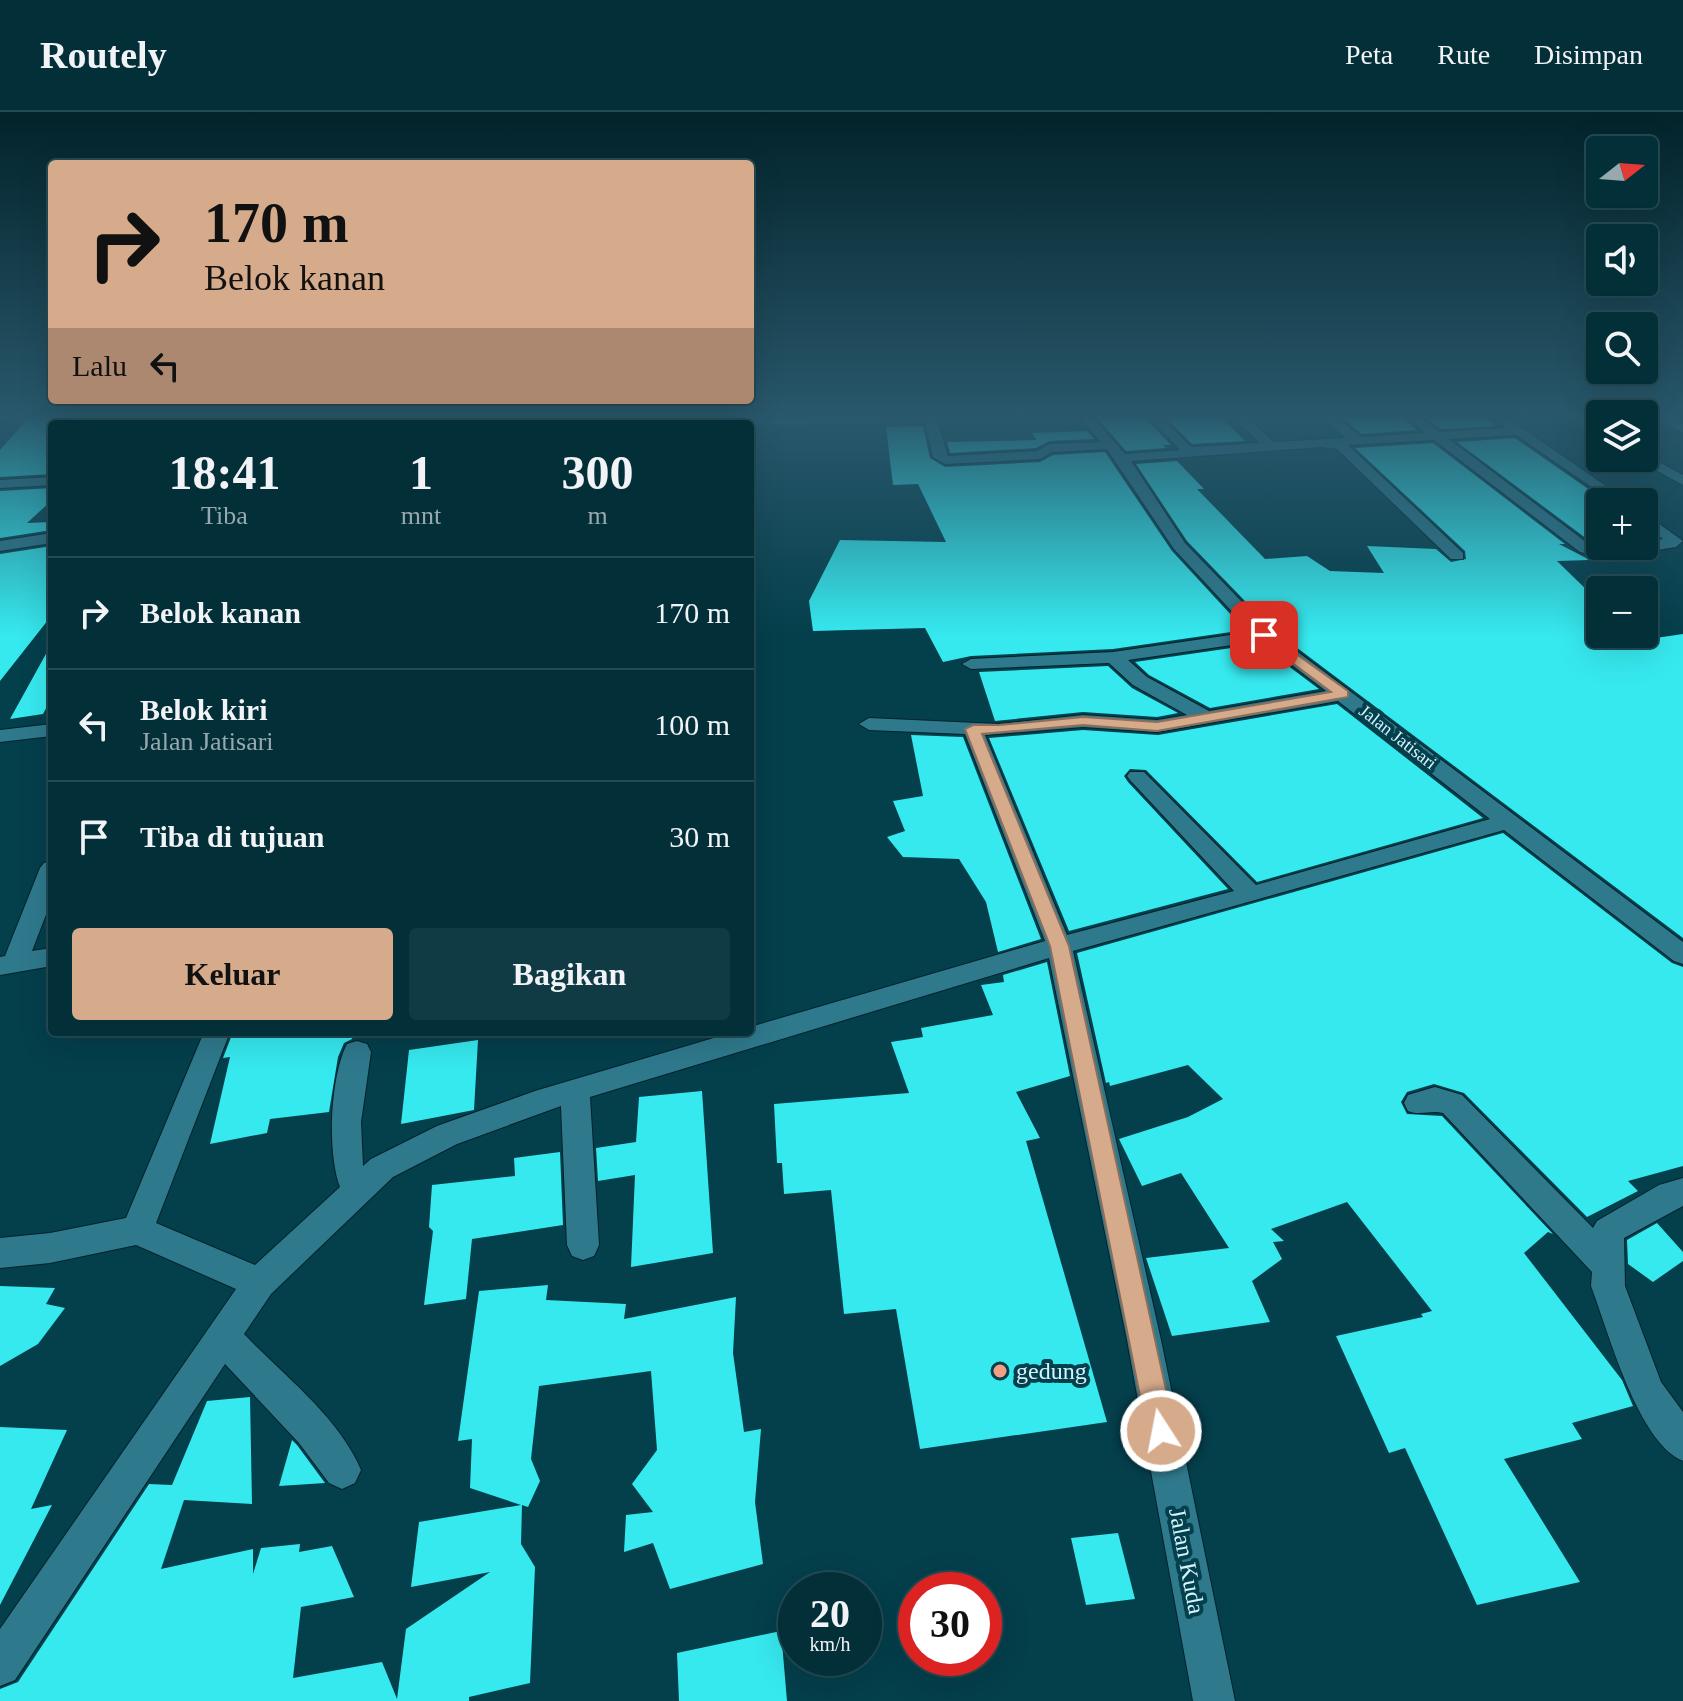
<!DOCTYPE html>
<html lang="id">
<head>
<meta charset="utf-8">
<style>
  :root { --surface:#032f39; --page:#113b44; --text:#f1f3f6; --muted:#97a9ae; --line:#244a53; --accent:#d6ab8b }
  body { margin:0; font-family:Georgia,serif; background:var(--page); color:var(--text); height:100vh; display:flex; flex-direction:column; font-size:30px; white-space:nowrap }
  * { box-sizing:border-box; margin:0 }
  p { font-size:26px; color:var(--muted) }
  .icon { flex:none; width:44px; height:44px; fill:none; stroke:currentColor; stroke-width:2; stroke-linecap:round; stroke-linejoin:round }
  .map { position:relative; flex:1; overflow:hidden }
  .side { position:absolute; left:48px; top:308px; width:706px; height:616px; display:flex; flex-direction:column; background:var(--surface); border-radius:8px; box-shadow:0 8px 32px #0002,0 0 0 2px var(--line) }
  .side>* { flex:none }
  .banner { position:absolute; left:48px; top:48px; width:706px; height:244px; border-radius:8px; box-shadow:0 8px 32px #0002,0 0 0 2px var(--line); background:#d6ab8b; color:#111; overflow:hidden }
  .needle { width:52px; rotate:73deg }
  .tools { position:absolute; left:1586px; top:24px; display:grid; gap:16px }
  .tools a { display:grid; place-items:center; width:72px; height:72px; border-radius:8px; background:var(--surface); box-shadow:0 8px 32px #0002,0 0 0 2px var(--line); font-size:40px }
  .speed { position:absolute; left:778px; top:1460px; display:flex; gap:16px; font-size:40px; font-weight:700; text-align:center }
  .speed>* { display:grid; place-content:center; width:104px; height:104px; border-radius:50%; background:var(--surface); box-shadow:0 8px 32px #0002,0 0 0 2px var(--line); line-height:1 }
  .speed small { font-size:20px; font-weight:400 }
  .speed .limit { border:12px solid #d22; background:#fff; color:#111 }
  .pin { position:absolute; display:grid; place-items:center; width:68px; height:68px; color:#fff; margin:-34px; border-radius:16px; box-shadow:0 4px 12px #0006 }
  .me { position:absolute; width:88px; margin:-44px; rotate:349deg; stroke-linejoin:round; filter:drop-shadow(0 0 6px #0008) }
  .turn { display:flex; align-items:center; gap:28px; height:168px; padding:0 24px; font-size:36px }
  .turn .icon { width:104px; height:104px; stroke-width:2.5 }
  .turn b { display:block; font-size:56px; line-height:68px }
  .then { display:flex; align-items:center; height:76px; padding:0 24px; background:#0003; gap:16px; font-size:30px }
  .eta { display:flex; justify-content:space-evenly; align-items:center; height:136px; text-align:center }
  .eta b { font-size:48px; font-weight:700; line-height:56px }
  .button { display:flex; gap:16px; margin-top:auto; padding:16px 24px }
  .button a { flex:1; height:92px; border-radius:8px; background:var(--accent); color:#111; font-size:32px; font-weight:700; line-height:92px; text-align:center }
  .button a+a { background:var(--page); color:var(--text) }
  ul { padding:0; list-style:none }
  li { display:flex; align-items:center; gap:24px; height:112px; padding:0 24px; border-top:2px solid var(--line) }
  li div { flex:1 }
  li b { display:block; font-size:30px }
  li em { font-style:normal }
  header { display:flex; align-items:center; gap:48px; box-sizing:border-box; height:112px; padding:0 40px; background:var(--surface); border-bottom:2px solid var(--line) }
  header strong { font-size:38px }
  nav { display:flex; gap:44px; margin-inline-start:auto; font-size:28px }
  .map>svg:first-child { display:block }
  .building { fill:#36e9ef }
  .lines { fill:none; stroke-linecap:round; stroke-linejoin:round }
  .minor-casing { stroke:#04232b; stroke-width:2 }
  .minor { fill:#2f798d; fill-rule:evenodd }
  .route { fill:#d6ab8b; stroke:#8b6f5a; stroke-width:2 }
  .poi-dot { fill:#f39f84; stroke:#043f4c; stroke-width:3 }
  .labels { text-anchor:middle; stroke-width:8; stroke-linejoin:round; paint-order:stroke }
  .far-street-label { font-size:18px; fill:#d1f4ff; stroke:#043f4c }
  .near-poi-label { font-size:24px; fill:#d1f4ff; stroke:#043f4c; text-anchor:start }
  .near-street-label { font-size:24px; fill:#d1f4ff; stroke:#043f4c }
</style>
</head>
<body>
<header>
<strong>Routely</strong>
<nav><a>Peta</a><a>Rute</a><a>Disimpan</a></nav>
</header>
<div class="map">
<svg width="1683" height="1589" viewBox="0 0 1683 1589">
  <rect width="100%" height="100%" fill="#043f4c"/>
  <path class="building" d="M 32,302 L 85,302 L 76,312 L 52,312 L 52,362 L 0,365 L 0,338 Z
    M 1094,302 L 1142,302 L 1171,333 L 1163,333 L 1166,336 L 1126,339 Z
    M 1162,302 L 1218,302 L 1245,329 L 1192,332 Z
    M 1337,302 L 1399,302 L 1417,318 L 1362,322 Z
    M 1421,302 L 1479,302 L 1496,314 L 1441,317 Z
    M 923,314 L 930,346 L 945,355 L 1040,350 L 1053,343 L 1105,340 L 1172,439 L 1245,518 L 1113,537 L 971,544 L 943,550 L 925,516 L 813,519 L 809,489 L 840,428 L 946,430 L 918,372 L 893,373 L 886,315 Z
    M 1087,319 L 1094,327 L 1049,329 L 1036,336 L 950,341 L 947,330 L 1036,328 L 1032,321 Z
    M 1515,326 L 1607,390 L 1600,390 L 1600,432 L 1591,430 L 1457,330 Z
    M 1433,331 L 1565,432 L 1559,432 L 1590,448 L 1557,449 L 1594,485 L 1584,487 L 1600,500 L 1600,522 L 1626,522 L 1635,529 L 1683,522 L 1683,826 L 1272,517 L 1187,429 L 1136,352 L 1177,349 L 1204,377 L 1197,377 L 1265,447 L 1307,444 L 1330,459 L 1384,461 L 1367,434 L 1436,437 L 1451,450 L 1466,447 L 1465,439 L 1355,336 Z
    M 52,376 L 52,388 L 27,411 L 52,410 L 52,418 L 0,426 L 0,379 Z
    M 52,434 L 52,503 L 0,569 L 0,442 Z
    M 52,531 L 52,585 L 43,602 L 10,607 Z
    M 1259,532 L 1319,577 L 1210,596 L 1149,563 L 1135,550 Z
    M 1108,554 L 1132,576 L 1178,601 L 1157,605 L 1083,600 L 995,609 L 979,560 Z
    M 1337,592 L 1483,706 L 1257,770 L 1146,658 L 1130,657 L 1124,664 L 1128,670 L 1228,777 L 1069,819 L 989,626 L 1083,618 L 1158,623 Z
    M 911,623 L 963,625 L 1041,827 L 998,840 L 986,790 L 959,747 L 903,745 L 887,725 L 905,719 L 893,689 L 923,684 Z
    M 1503,721 L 1672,851 L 1683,855 L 1683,1054 L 1628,1069 L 1638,1079 L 1587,1105 L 1464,981 L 1434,972 L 1407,980 L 1401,990 L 1407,1002 L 1442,1004 L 1553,1122 L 1548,1120 L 1524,1141 L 1622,1268 L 1633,1294 L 1572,1311 L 1582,1327 L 1504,1347 L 1580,1470 L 1477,1493 L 1405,1336 L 1389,1341 L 1336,1224 L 1423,1205 L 1421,1202 L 1432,1199 L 1347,1090 L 1271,1117 L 1284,1129 L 1273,1130 L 1282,1147 L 1252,1169 L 1270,1210 L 1172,1224 L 1146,1146 L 1229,1136 L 1181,1061 L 1142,1074 L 1119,1027 L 1188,1005 L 1223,987 L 1188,953 L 1110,974 L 1109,970 L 1106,971 L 1077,841 Z
    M 1047,850 L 1070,964 L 1016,980 L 1040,1026 L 1026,1029 L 1107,1310 L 920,1337 L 896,1197 L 844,1202 L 831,1078 L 784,1082 L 782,1051 L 777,1051 L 774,992 L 909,981 L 891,930 L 923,925 L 921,916 L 993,903 L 981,873 L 1004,870 L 1003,863 Z
    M 233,920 L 354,920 L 352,927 L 344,931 L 338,945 L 329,1000 L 270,1007 L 267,1021 L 210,1032 L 230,945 L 223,946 Z
    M 478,928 L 474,998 L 401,1012 L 409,938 Z
    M 702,979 L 713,1141 L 631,1155 L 635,1063 L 598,1069 L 596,1036 L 636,1030 L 639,985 Z
    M 560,1040 L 563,1113 L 472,1127 L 466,1187 L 424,1193 L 433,1119 L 429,1115 L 432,1073 L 515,1064 L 514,1046 Z
    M 1657,1111 L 1683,1140 L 1683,1149 L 1653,1170 L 1628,1152 L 1627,1128 Z
    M 548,1173 L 546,1188 L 626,1192 L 624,1207 L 736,1185 L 733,1241 L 744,1320 L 761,1317 L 755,1390 L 763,1452 L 670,1477 L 653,1431 L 624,1440 L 626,1403 L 653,1400 L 632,1372 L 657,1338 L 651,1259 L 539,1274 L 531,1347 L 540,1369 L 528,1395 L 522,1393 L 521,1432 L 535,1455 L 530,1571 L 469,1585 L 469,1589 L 0,1589 L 0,1577 L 18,1570 L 149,1372 L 172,1373 L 207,1289 L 250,1285 L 252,1392 L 184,1388 L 161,1457 L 253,1437 L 253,1462 L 261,1436 L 300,1432 L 299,1440 L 332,1434 L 354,1485 L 301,1495 L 293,1566 L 382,1550 L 397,1587 L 406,1517 L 490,1460 L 411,1475 L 419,1410 L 521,1393 L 470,1376 L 472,1327 L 458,1329 L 479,1179 Z
    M 0,1174 L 55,1176 L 46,1192 L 65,1196 L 38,1232 L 0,1254 Z
    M 0,1315 L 67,1318 L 31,1397 L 52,1393 L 0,1493 Z
    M 292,1328 L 297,1333 L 325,1371 L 279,1374 Z
    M 1118,1421 L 1135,1487 L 1086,1493 L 1071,1426 Z
    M 781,1519 L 787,1589 L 679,1589 L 677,1541 Z"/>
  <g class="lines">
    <g class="minor-casing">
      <path id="minor" d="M 0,302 L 10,302 L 0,310 Z
        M 285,302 L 297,302 L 290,312 L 277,312 Z
        M 356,302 L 434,302 L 428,306 L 343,312 Z
        M 473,302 L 542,302 L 652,308 L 935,302 L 948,344 L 1037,339 L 1049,332 L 1100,330 L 1077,302 L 1090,302 L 1125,342 L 1180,338 L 1145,302 L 1158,302 L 1191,335 L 1260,331 L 1230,302 L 1243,302 L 1274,330 L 1346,326 L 1318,302 L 1332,302 L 1361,325 L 1425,321 L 1402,302 L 1416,302 L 1440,320 L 1506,316 L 1488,302 L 1502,302 L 1629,390 L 1613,390 L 1516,323 L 1449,327 L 1590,433 L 1606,436 L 1644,434 L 1644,430 L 1663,427 L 1644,412 L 1644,401 L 1683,429 L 1676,435 L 1606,446 L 1580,440 L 1434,328 L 1348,333 L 1463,441 L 1463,447 L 1451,447 L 1337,337 L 1322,335 L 1131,349 L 1185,431 L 1270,519 L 1683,830 L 1683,852 L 1674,849 L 1504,718 L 1073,839 L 1161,1228 L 1235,1589 L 1193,1589 L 1127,1228 L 1049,846 L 590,985 L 599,1133 L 594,1144 L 583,1148 L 572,1144 L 567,1133 L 561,994 L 457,1032 L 393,1065 L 271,1182 L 244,1222 C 283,1263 339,1305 361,1358 L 355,1371 L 342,1377 L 329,1371 L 299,1331 L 225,1252 L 15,1568 L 0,1574 L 0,1517 L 236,1177 L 136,1133 L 50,1151 L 0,1156 L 0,1126 L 50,1121 L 126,1106 L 204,920 L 230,920 L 156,1111 L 255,1153 L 340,1075 C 327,1041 330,965 347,932 L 357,929 L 367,932 L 371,940 L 361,1010 L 363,1054 L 371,1047 L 437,1014 L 535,979 L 734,920 L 750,920 L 750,915 L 1045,829 L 965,622 L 869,618 L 859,612 L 869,606 L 999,612 L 1083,603 L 1157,608 L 1187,603 L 1133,573 L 1109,551 L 971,557 L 962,552 L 971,547 L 1113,540 L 1251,520 L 1174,437 L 1107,337 L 1052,340 L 1040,347 L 945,352 L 933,345 L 925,311 C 775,314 630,314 479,306 ZM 1260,529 L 1326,579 L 1209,599 L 1147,565 L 1128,548 ZM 1338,589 L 1490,707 L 1256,773 L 1144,660 L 1130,660 L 1127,664 L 1130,668 L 1234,779 L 1067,823 L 985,623 L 1083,615 L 1157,620 Z
        M 1565,302 L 1580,302 L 1600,314 L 1600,323 Z
        M 1648,302 L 1663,302 L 1683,312 L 1683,321 Z
        M 1644,342 L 1683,363 L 1683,373 L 1639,349 L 1637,346 L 1644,346 Z
        M 52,365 L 52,373 L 0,376 L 0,368 Z
        M 52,421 L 52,431 L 0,439 L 0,429 Z
        M 52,612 L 52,624 L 0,630 L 0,618 Z
        M 52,748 L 52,787 L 32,839 L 52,836 L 52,854 L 0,863 L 0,845 L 5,844 L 40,756 L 44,751 Z
        M 1435,975 L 1462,983 L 1593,1116 L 1597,1109 L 1659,1073 L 1683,1066 L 1683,1094 L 1624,1126 L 1625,1174 L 1661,1270 L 1683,1300 L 1683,1349 C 1638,1331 1608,1219 1591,1174 L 1592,1160 L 1443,1001 C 1430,998 1421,1004 1408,999 L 1404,991 L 1408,983 Z"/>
    </g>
    <use href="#minor" class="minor"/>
  </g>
  <linearGradient id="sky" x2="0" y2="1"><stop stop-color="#02232a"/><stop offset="0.58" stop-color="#29586c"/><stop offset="1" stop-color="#29586c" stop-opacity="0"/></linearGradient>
  <rect width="1683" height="524" fill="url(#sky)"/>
  <path class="route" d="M 1264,519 L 1348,579 L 1348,585 L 1157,619 L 1083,613 L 982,622 L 1069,834 L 1175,1319 L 1171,1328 L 1161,1332 L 1151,1328 L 1147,1319 L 1050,834 L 965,617 L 973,613 L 999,613 L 1083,605 L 1157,610 L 1331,580 L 1259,526 L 1259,520 Z"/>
  <circle class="poi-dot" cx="1000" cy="1259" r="8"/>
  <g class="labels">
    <g class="far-street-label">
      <text transform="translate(1398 625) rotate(38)" y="6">Jalan Jatisari</text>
    </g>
    <g class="near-poi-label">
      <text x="1016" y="1267">gedung</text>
    </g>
    <g class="near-street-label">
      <text transform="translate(1187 1449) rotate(79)" y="8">Jalan Kuda</text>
    </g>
  </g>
</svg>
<div class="tools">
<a><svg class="needle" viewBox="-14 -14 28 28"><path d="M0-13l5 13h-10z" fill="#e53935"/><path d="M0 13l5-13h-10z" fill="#97a9ae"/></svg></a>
<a><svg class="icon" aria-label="sound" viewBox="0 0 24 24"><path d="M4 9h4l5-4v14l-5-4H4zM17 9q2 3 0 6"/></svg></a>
<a><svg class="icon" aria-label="search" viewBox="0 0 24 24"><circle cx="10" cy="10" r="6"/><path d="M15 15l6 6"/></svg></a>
<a><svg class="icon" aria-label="layers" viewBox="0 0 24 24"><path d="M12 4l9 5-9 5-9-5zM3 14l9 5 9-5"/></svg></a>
<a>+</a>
<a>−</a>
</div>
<div class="speed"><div>20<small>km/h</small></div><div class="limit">30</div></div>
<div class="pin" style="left:1264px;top:523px;background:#d93025"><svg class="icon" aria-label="arrive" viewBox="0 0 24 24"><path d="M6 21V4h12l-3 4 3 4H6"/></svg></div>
<svg class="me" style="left:1161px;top:1319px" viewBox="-20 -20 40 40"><circle r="17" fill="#d6ab8b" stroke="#fff" stroke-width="3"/><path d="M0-11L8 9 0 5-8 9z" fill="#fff"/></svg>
<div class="banner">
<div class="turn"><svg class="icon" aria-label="right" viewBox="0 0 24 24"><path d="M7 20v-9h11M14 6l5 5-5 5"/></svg><div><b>170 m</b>Belok kanan</div></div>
<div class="then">Lalu<svg class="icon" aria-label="left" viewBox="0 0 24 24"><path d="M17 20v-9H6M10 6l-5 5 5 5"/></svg></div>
</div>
<section class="side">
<div class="eta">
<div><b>18:41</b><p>Tiba</p></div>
<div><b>1</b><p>mnt</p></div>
<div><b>300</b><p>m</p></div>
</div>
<ul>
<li><svg class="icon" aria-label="right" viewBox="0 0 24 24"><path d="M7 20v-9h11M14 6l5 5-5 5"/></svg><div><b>Belok kanan</b></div><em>170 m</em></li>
<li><svg class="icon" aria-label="left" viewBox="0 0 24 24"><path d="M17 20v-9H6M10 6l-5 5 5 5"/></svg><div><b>Belok kiri</b><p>Jalan Jatisari</p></div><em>100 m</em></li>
<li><svg class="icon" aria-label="arrive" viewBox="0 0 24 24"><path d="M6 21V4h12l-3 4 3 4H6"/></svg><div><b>Tiba di tujuan</b></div><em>30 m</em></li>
</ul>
<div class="button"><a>Keluar</a><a>Bagikan</a></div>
</section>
</div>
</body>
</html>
